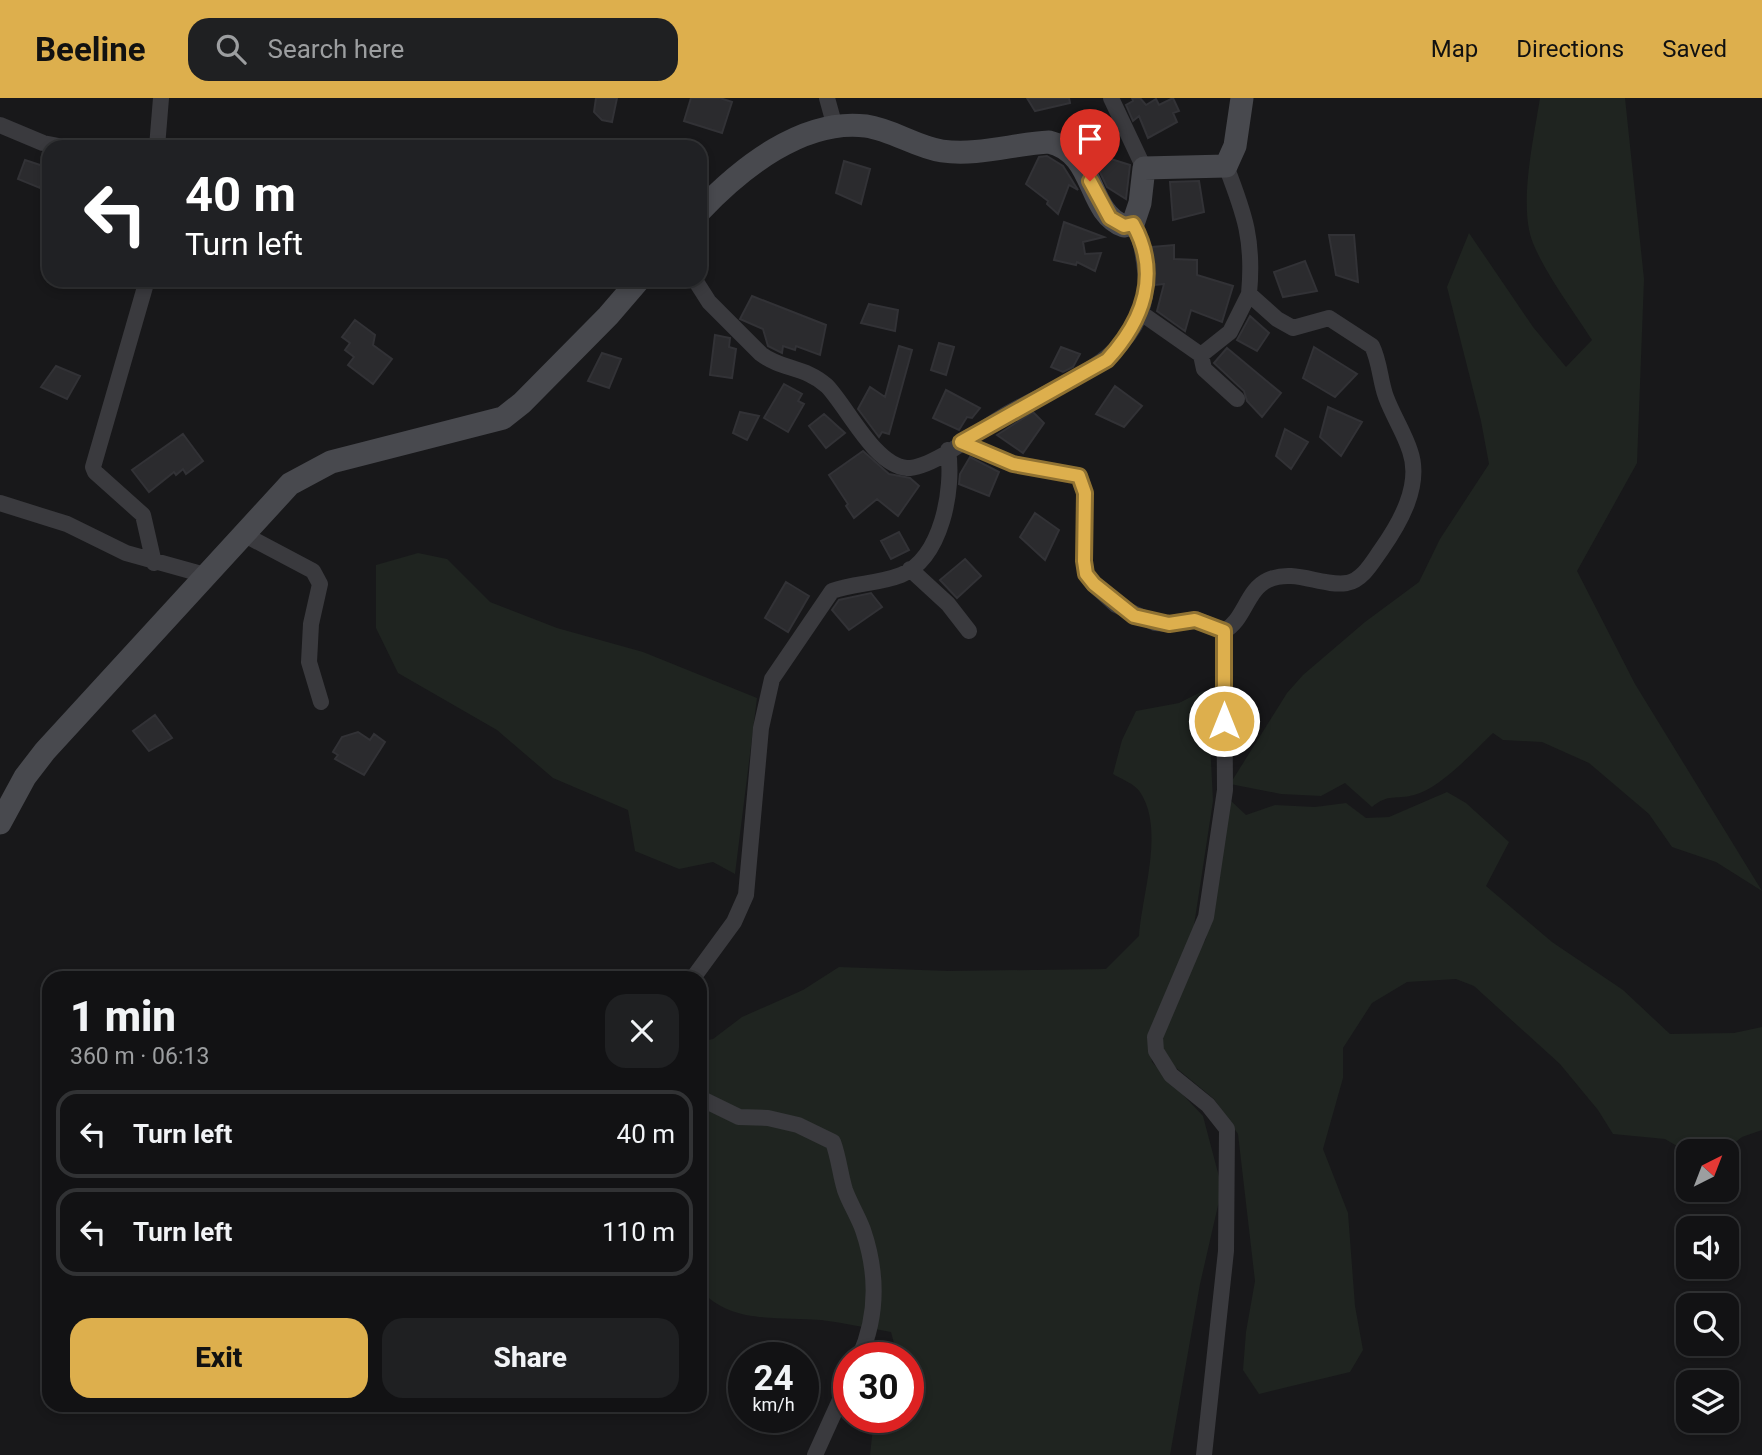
<!DOCTYPE html>
<html lang="en">
<head>
<meta charset="utf-8">
<style>
  :root { --surface:#121214; --page:#1f2022; --text:#f1f3f6; --muted:#9c9ea0; --line:#313234; --accent:#ddaf4d }
  body { margin:0; font-family:Roboto,sans-serif; background:var(--page); color:var(--text); height:100vh; display:flex; flex-direction:column; font-size:26px; white-space:nowrap }
  * { box-sizing:border-box; margin:0 }
  p { font-size:23px; color:var(--muted) }
  .icon { flex:none; width:38px; height:38px; fill:none; stroke:currentColor; stroke-width:2; stroke-linecap:round; stroke-linejoin:round }
  .map { position:relative; flex:1; overflow:hidden }
  .panel { position:absolute; left:42px; top:873px; width:665px; height:441px; display:flex; flex-direction:column; background:var(--surface); border-radius:21px; box-shadow:0 4px 10px #0003,0 0 0 2px var(--line) }
  .panel>* { flex:none }
  .top-card { position:absolute; left:42px; top:42px; width:665px; height:147px; border-radius:21px; box-shadow:0 4px 10px #0003,0 0 0 2px var(--line); background:#202124; color:#fff; overflow:hidden }
  .needle { width:46px; rotate:42deg }
  .fabs { position:absolute; left:1676px; top:1041px; display:grid; gap:14px }
  .fabs a { display:grid; place-items:center; width:63px; height:63px; border-radius:14px; background:var(--surface); box-shadow:0 4px 10px #0003,0 0 0 2px var(--line); font-size:35px }
  .speed { position:absolute; left:728px; top:1244px; display:flex; gap:14px; font-size:35px; font-weight:700; text-align:center }
  .speed>* { display:grid; place-content:center; width:91px; height:91px; border-radius:50%; background:var(--surface); box-shadow:0 4px 10px #0003,0 0 0 2px var(--line); line-height:1 }
  .speed small { font-size:18px; font-weight:400 }
  .speed .limit { border:10px solid #d22; background:#fff; color:#111 }
  .pin { position:absolute; display:grid; place-items:center; width:60px; height:60px; color:#fff; margin:-72px -30px; border-radius:50% 50% 50% 0; rotate:-45deg; box-shadow:0 0 7px #0007 }
  .pin .icon { rotate:45deg }
  .me { position:absolute; width:77px; margin:-38px; rotate:0deg; stroke-linejoin:round; filter:drop-shadow(0 0 5px #0008) }
  .turn { display:flex; align-items:center; gap:24px; height:147px; padding:0 28px; font-size:32px }
  .turn .icon { width:91px; height:91px; stroke-width:2.5 }
  .turn b { display:block; font-size:49px; line-height:60px }
  .round { display:grid; place-items:center; flex:none; width:74px; height:74px; border-radius:21px; background:var(--page) }
  .head { display:flex; align-items:center; justify-content:space-between; height:119px; padding:0 28px }
  h1 { font-size:42px; font-weight:800; line-height:52px }
  .primary-button { display:flex; gap:14px; margin-top:auto; padding:14px 28px }
  .primary-button a { flex:1; height:80px; border-radius:21px; background:var(--accent); color:#111; font-size:28px; font-weight:800; line-height:80px; text-align:center }
  .primary-button a+a { background:var(--page); color:var(--text) }
  ul { padding:0; list-style:none }
  li { display:flex; align-items:center; gap:21px; height:88px; margin:0 14px 10px; padding:0 14px; border:4px solid var(--line); border-radius:21px }
  li div { flex:1 }
  li b { display:block; font-size:26px }
  li em { font-style:normal }
  header { display:flex; align-items:center; gap:42px; box-sizing:border-box; height:98px; padding:0 35px; background:var(--accent); color:#111 }
  header strong { font-size:33px }
  nav { display:flex; gap:38px; margin-inline-start:auto; font-size:24px }
  .search { width:490px; height:63px; background:var(--page); display:flex; align-items:center; gap:18px; box-sizing:border-box; padding:0 24px; border-radius:21px; color:var(--muted); font-size:26px }
  .map>svg:first-child { display:block }
  .green { fill:#1f2420 }
  .building { fill:#2b2b2e; stroke:#323236; stroke-width:2 }
  .lines { fill:none; stroke-linecap:round; stroke-linejoin:round }
  .street { stroke:#3a3a3e; stroke-width:16 }
  .secondary { stroke:#48494e; stroke-width:23 }
  .route-casing { stroke:#907232; stroke-width:18 }
  .route { stroke:#ddaf4d; stroke-width:12 }
</style>
</head>
<body>
<header>
<strong>Beeline</strong>
<div class="search"><svg class="icon" aria-label="search" viewBox="0 0 24 24"><circle cx="10" cy="10" r="6"/><path d="M15 15l6 6"/></svg>Search here</div>
<nav><a>Map</a><a>Directions</a><a>Saved</a></nav>
</header>
<div class="map">
<svg width="1762" height="1357" viewBox="0 0 1762 1357">
  <rect width="100%" height="100%" fill="#18181a"/>
  <path class="green" d="M 1540,0 L 1625,0 L 1644,181 L 1637,365 L 1577,473 L 1635,586 L 1762,793 L 1716,764 L 1672,749 L 1649,716 L 1589,665 L 1542,644 L 1503,642 L 1493,635 C 1473,654 1441,690 1414,697 C 1395,702 1389,695 1372,709 L 1345,685 L 1321,698 L 1281,696 L 1230,686 L 1287,595 L 1303,577 L 1365,524 L 1419,484 L 1440,441 L 1489,366 L 1481,323 L 1447,189 L 1469,135 L 1533,229 L 1566,269 L 1592,242 C 1574,214 1545,175 1533,145 C 1518,109 1534,39 1540,0 Z
    M 418,455 L 447,461 L 490,504 L 557,530 L 643,554 L 757,600 L 735,776 L 713,764 L 679,771 L 635,753 L 628,712 L 553,680 L 497,632 L 398,575 L 376,530 L 376,467 Z
    M 1203,593 L 1217,596 L 1209,623 L 1213,703 L 1193,834 L 1149,943 L 1152,964 L 1203,1018 L 1222,1090 L 1200,1186 L 1170,1357 L 870,1357 L 874,1320 L 908,1320 L 908,1260 L 898,1260 L 891,1234 C 868,1230 844,1225 821,1222 C 779,1218 730,1227 700,1191 L 700,944 L 713,941 L 742,919 L 803,892 L 839,869 L 949,873 L 1106,871 L 1139,838 C 1142,795 1165,731 1140,694 C 1135,686 1121,681 1113,676 L 1122,642 L 1136,613 L 1179,605 Z
    M 1447,694 L 1466,705 L 1509,744 L 1486,788 L 1552,844 L 1623,892 L 1670,936 L 1734,935 L 1762,929 L 1762,1032 L 1742,1039 L 1724,1053 L 1689,1055 L 1665,1041 L 1613,1036 L 1598,1012 L 1560,966 L 1474,888 L 1456,881 L 1407,884 L 1372,905 L 1343,950 L 1343,980 L 1323,1051 L 1348,1115 L 1355,1208 L 1363,1252 L 1350,1274 L 1259,1296 L 1243,1272 L 1246,1234 L 1255,1183 L 1238,1036 L 1214,1001 L 1169,964 L 1158,942 L 1187,871 L 1206,841 L 1229,701 L 1246,717 L 1275,707 L 1315,709 L 1346,705 L 1366,720 L 1389,719 Z"/>
  <path class="building" d="M 596,0 L 617,0 L 612,24 L 602,22 L 594,14 Z
    M 691,0 L 720,0 L 732,4 L 722,35 L 684,23 Z
    M 1027,0 L 1069,0 L 1070,5 L 1035,13 Z
    M 1132,0 L 1140,0 L 1146,7 L 1156,1 L 1159,7 L 1173,0 L 1179,13 L 1173,15 L 1177,24 L 1148,40 L 1139,18 L 1133,23 L 1126,7 L 1133,3 Z
    M 1095,56 L 1130,67 L 1126,101 L 1107,89 L 1094,62 Z
    M 1047,58 L 1063,68 L 1078,92 L 1069,87 L 1058,116 L 1047,106 L 1048,103 L 1026,86 L 1039,59 Z
    M 25,62 L 46,69 L 40,90 L 18,81 Z
    M 844,63 L 870,71 L 861,106 L 836,95 Z
    M 1199,83 L 1204,114 L 1173,122 L 1170,84 Z
    M 1064,124 L 1104,139 L 1083,144 L 1085,156 L 1101,155 L 1095,173 L 1077,164 L 1076,167 L 1054,162 Z
    M 1329,137 L 1354,137 L 1358,184 L 1336,177 Z
    M 1174,147 L 1174,161 L 1197,162 L 1197,177 L 1233,188 L 1222,224 L 1191,212 L 1185,233 L 1157,213 L 1164,186 L 1155,187 L 1152,149 Z
    M 1305,163 L 1317,193 L 1283,199 L 1274,174 Z
    M 752,198 L 826,227 L 820,257 L 796,248 L 795,252 L 783,248 L 782,255 L 768,248 L 763,231 L 740,221 Z
    M 869,206 L 898,212 L 895,233 L 861,225 Z
    M 1250,218 L 1269,235 L 1257,253 L 1237,242 Z
    M 355,222 L 375,237 L 373,247 L 392,261 L 373,286 L 348,267 L 354,259 L 345,252 L 350,245 L 342,239 Z
    M 715,237 L 730,240 L 729,249 L 736,251 L 732,280 L 710,277 Z
    M 939,245 L 954,249 L 946,277 L 931,272 Z
    M 899,248 L 912,252 L 889,336 L 882,334 L 879,339 L 858,311 L 870,289 L 885,299 Z
    M 1061,249 L 1080,256 L 1073,269 L 1063,274 L 1051,269 Z
    M 1314,249 L 1357,276 L 1335,299 L 1303,280 Z
    M 1227,250 L 1281,295 L 1262,319 L 1247,303 L 1244,293 L 1214,265 Z
    M 602,255 L 621,261 L 609,290 L 588,283 Z
    M 56,268 L 80,278 L 67,301 L 41,289 Z
    M 784,286 L 802,296 L 798,303 L 804,306 L 788,334 L 764,320 Z
    M 1115,288 L 1142,308 L 1124,329 L 1096,316 Z
    M 946,292 L 980,310 L 972,320 L 967,319 L 959,332 L 933,320 Z
    M 1328,309 L 1362,324 L 1341,358 L 1320,339 Z
    M 740,314 L 759,318 L 747,342 L 733,335 Z
    M 1033,314 L 1044,325 L 1023,355 L 997,337 Z
    M 824,316 L 845,335 L 826,350 L 809,328 Z
    M 1285,331 L 1308,344 L 1291,371 L 1276,358 Z
    M 183,336 L 203,363 L 186,376 L 183,371 L 176,377 L 174,374 L 149,394 L 132,372 Z
    M 863,353 L 889,376 L 910,380 L 919,388 L 898,418 L 877,401 L 854,420 L 846,408 L 848,406 L 829,377 Z
    M 970,359 L 999,374 L 989,398 L 959,386 L 960,376 Z
    M 1035,415 L 1059,432 L 1045,462 L 1020,439 Z
    M 899,434 L 909,452 L 891,461 L 881,443 Z
    M 965,461 L 981,478 L 957,500 L 940,482 Z
    M 786,484 L 809,498 L 788,534 L 765,520 Z
    M 871,495 L 882,509 L 849,532 L 832,512 L 839,502 Z
    M 155,617 L 172,640 L 149,653 L 133,633 Z
    M 358,634 L 370,642 L 374,636 L 385,644 L 364,677 L 335,661 L 338,657 L 333,654 L 342,639 Z"/>
  <g class="lines">
    <path class="street" d="M 827,0 L 835,29
      M 1111,0 L 1144,70
      M 0,27 L 43,45 L 64,49
      M 157,49 L 161,0
      M 147,182 L 93,369 L 95,374 L 143,417 L 154,465
      M 695,182 L 709,204 L 761,256 C 782,272 805,268 827,288 C 848,310 875,368 907,370 C 933,370 977,334 1000,320 C 1059,284 1156,259 1145,172 C 1143,156 1141,140 1133,126
      M 1141,215 L 1201,257 L 1230,234 L 1249,196
      M 1201,257 L 1204,271 L 1237,301
      M 961,344 L 1013,366 L 1079,378 L 1085,395 L 1084,462 L 1086,476 L 1093,486 L 1116,507 L 1155,525 L 1169,526 L 1195,521 L 1224,533
      M 0,405 L 67,426 L 126,455 L 205,477
      M 243,436 L 313,473 L 320,486 L 311,526 L 309,564 L 321,604
      M 910,471 L 948,506 L 969,533
      M 693,880 L 734,824 L 746,797 L 761,630 L 772,581 L 832,493 C 854,485 878,486 901,477 C 942,460 954,391 948,352
      M 700,1000 L 739,1019 L 768,1020 L 798,1027 L 833,1044 C 839,1060 840,1076 845,1092 C 850,1106 858,1118 863,1132 C 878,1176 878,1218 859,1260
      M 815,1357 L 849,1282
      M 1204,1357 L 1226,1153 L 1227,1031 L 1208,1007 L 1171,977 L 1156,953 L 1155,939 L 1206,819 L 1225,692 L 1224,533 C 1245,522 1246,492 1268,482 C 1295,470 1321,489 1347,485 C 1363,482 1373,463 1381,452 C 1400,425 1422,387 1410,353 C 1404,334 1393,318 1386,299 C 1380,283 1380,264 1372,248 L 1329,220 L 1293,230 L 1277,221 L 1249,196 C 1254,143 1245,117 1226,68"/>
    <path class="secondary" d="M 700,113 C 741,70 803,20 866,28 C 893,32 916,49 942,53 C 978,58 1013,46 1049,44 C 1097,55 1086,114 1124,128 L 1133,126 L 1140,105 L 1144,70 L 1226,68 L 1235,48 L 1242,0
      M 0,725 L 25,679 L 45,653 L 290,386 L 331,364 L 503,320 L 522,305 L 608,218 L 639,182"/>
  </g>
  <g class="lines">
    <g class="route-casing">
      <path id="route" d="M 1090,83 L 1110,120 L 1124,128 L 1133,126 C 1161,176 1143,223 1107,262 L 961,344 L 1013,366 L 1079,378 L 1085,395 L 1084,463 L 1086,476 L 1094,486 L 1134,518 L 1169,526 L 1195,522 L 1224,533 L 1224,623"/>
    </g>
    <use href="#route" class="route"/>
  </g>
</svg>
<div class="fabs">
<a><svg class="needle" viewBox="-14 -14 28 28"><path d="M0-13l5 13h-10z" fill="#e53935"/><path d="M0 13l5-13h-10z" fill="#9c9ea0"/></svg></a>
<a><svg class="icon" aria-label="sound" viewBox="0 0 24 24"><path d="M4 9h4l5-4v14l-5-4H4zM17 9q2 3 0 6"/></svg></a>
<a><svg class="icon" aria-label="search" viewBox="0 0 24 24"><circle cx="10" cy="10" r="6"/><path d="M15 15l6 6"/></svg></a>
<a><svg class="icon" aria-label="layers" viewBox="0 0 24 24"><path d="M12 4l9 5-9 5-9-5zM3 14l9 5 9-5"/></svg></a>
</div>
<div class="speed"><div>24<small>km/h</small></div><div class="limit">30</div></div>
<div class="pin" style="left:1090px;top:83px;background:#d93025"><svg class="icon" aria-label="arrive" viewBox="0 0 24 24"><path d="M6 21V4h12l-3 4 3 4H6"/></svg></div>
<svg class="me" style="left:1224px;top:623px" viewBox="-20 -20 40 40"><circle r="17" fill="#ddaf4d" stroke="#fff" stroke-width="3"/><path d="M0-11L8 9 0 5-8 9z" fill="#fff"/></svg>
<div class="top-card">
<div class="turn"><svg class="icon" aria-label="left" viewBox="0 0 24 24"><path d="M17 20v-9H6M10 6l-5 5 5 5"/></svg><div><b>40 m</b>Turn left</div></div>
</div>
<section class="panel">
<div class="head"><div><h1>1 min</h1><p>360 m · 06:13</p></div><a class="round"><svg class="icon" aria-label="close" viewBox="0 0 24 24"><path d="M6 6l12 12M18 6L6 18"/></svg></a></div>
<ul>
<li><svg class="icon" aria-label="left" viewBox="0 0 24 24"><path d="M17 20v-9H6M10 6l-5 5 5 5"/></svg><div><b>Turn left</b></div><em>40 m</em></li>
<li><svg class="icon" aria-label="left" viewBox="0 0 24 24"><path d="M17 20v-9H6M10 6l-5 5 5 5"/></svg><div><b>Turn left</b></div><em>110 m</em></li>
</ul>
<div class="primary-button"><a>Exit</a><a>Share</a></div>
</section>
</div>
</body>
</html>
